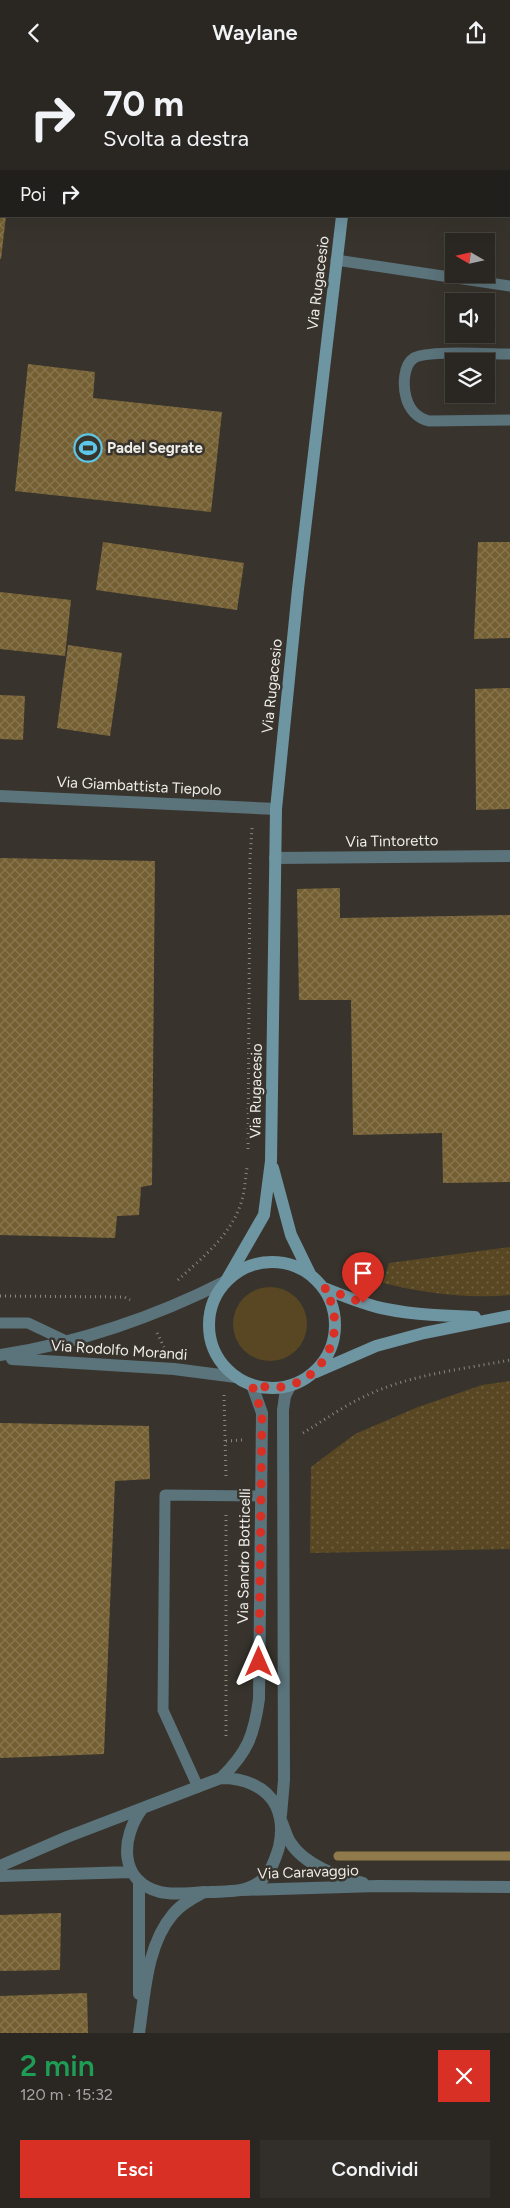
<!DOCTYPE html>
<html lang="it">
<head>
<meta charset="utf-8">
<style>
  :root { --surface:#2a2722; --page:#322f2a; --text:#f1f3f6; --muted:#a5a5a5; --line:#464440; --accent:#d93025 }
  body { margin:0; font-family:Figtree,sans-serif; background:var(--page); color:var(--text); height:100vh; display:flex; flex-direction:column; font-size:19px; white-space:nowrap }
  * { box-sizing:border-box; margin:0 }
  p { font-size:16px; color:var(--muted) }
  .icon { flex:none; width:28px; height:28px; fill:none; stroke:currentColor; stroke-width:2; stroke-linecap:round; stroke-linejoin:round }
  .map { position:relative; height:1968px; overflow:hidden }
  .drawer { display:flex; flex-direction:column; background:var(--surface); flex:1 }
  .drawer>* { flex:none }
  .banner { position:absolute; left:0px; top:0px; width:510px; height:152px; box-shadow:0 5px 20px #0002,0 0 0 1px var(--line); background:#2a2722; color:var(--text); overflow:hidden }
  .needle { width:32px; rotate:279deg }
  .fabs { position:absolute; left:445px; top:168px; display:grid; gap:10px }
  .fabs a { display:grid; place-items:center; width:50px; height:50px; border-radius:0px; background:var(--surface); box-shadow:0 5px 20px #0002,0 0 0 1px var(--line); font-size:25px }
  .pin { position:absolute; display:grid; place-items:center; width:42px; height:42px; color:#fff; margin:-51px -21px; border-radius:50% 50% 50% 0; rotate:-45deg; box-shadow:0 0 5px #0007 }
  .pin .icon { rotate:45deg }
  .me { position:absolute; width:55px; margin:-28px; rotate:0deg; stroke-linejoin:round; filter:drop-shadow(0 0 4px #0008) }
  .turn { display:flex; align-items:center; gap:18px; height:105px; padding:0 20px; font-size:22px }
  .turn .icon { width:65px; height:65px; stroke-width:2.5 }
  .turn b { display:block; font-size:35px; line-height:42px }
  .then { display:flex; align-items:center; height:48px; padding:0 20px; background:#0003; gap:10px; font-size:19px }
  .round { display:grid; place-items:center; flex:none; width:52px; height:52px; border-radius:0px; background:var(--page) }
  .head { display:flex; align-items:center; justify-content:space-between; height:85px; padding:0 20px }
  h1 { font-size:30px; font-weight:600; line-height:38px; color:#1e9e55 }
  .button { display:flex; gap:10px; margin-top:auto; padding:10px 20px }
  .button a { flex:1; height:58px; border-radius:0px; background:var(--accent); color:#fff; font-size:20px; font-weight:600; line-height:58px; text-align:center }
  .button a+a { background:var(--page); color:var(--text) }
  header { display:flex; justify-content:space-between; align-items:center; height:65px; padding:0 20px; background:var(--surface); font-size:22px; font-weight:600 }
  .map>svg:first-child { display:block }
  .grass { fill:url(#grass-dots) }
  .green { fill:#584722 }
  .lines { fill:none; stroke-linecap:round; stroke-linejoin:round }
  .stream { stroke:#907a4c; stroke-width:9 }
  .building { fill:url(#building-cross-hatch) }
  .path { stroke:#8a8781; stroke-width:3; stroke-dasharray:1 4; stroke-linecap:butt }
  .service { stroke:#5b737b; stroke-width:11 }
  .minor { stroke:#5b737b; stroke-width:12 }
  .tertiary { stroke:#5b737b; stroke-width:12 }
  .secondary { stroke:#6e95a2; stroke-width:12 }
  .route { stroke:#d93025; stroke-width:9; stroke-dasharray:0 16.2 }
  .labels { text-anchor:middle; stroke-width:5; stroke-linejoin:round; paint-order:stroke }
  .street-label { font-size:15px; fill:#eeece7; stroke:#38342d }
  .poi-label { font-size:15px; font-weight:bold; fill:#eeece7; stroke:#38342d; text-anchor:start }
</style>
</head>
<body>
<header><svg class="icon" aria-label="back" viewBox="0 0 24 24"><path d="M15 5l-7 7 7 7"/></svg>Waylane<svg class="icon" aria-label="share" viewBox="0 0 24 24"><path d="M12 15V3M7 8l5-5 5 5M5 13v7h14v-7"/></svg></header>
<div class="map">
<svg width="510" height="1968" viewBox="0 0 510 1968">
  <defs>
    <pattern id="grass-dots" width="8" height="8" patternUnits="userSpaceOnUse" patternTransform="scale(1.25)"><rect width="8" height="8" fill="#584722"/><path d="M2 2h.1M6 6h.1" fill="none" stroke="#706242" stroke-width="1.8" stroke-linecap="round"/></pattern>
    <pattern id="building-cross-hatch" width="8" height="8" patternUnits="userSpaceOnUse" patternTransform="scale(1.25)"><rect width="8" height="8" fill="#745f32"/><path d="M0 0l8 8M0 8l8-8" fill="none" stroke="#887650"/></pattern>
  </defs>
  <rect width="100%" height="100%" fill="#38342d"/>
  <path class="grass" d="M 510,1182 L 510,1230 C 468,1234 424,1228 383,1218 L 389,1198 Z
    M 510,1316 L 510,1484 L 310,1488 L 311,1402 L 355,1369 L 418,1342 L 482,1320 Z"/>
  <path class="green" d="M233 1259a37 37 0 1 1 74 0a37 37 0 1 1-74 0Z"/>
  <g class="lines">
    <path class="stream" d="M 338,1791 L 510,1791"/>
  </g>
  <path class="building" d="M 0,151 L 6,151 L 1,194 L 0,194 Z
    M 28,299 L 95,307 L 93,333 L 222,347 L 211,447 L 15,426 Z
    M 103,477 L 244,498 L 237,545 L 96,525 Z
    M 478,477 L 510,477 L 510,573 L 474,574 Z
    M 0,527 L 71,535 L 65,591 L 0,584 Z
    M 68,580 L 122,588 L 110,671 L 57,663 Z
    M 510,623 L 510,744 L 476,745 L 475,624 Z
    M 0,630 L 25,631 L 23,675 L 0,674 Z
    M 0,793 L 155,796 L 152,1120 L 141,1122 L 139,1150 L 117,1151 L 115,1173 L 0,1170 Z
    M 340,823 L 340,853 L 510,850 L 510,1117 L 443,1118 L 442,1068 L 353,1070 L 351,935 L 299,935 L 297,824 Z
    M 0,1358 L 149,1361 L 150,1414 L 115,1416 L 104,1689 L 0,1693 Z
    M 61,1848 L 60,1905 L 0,1906 L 0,1850 Z
    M 87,1928 L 88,1968 L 0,1968 L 0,1931 Z"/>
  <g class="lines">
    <path class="path" d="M 248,1084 L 250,793 L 252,763
      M 178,1215 C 202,1193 231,1170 241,1138 C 245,1127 245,1114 247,1103
      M 0,1231 L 124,1232 L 130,1235
      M 157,1268 L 164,1282
      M 224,1330 L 226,1412
      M 303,1368 C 326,1354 348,1338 372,1328 C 415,1309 464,1304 510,1295
      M 226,1376 L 243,1375
      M 226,1450 L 226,1674"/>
    <path class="service" d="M 336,195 L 510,221
      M 510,289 C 492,289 427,285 414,293 C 403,300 403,321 406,332 C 409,344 417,353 429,356 L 510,355
      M 0,1258 L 28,1258 L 66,1276
      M 198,1722 L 163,1645 L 165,1430 L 261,1431"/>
    <path class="minor" d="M 0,731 L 276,744
      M 275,793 L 510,791
      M 281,1755 C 284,1762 286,1770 290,1777 C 305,1801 338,1811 363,1818
      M 242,1825 L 378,1821 L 510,1822
      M 139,1929 L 139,1816
      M 139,1968 C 145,1929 146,1881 173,1849 C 181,1839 193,1833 204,1827"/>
    <path class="tertiary" d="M 0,1290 C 77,1279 157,1251 226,1216
      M 12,1294 L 174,1304 L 236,1312
      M 221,1713 C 248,1687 254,1670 259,1634 L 262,1348 L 252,1320
      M 281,1750 L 284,1715 L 283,1345 L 285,1331 L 290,1321
      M 0,1801 L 67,1772 L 221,1713 C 243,1713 266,1721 276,1741 C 282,1754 282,1769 279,1782 C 275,1795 270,1810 258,1818 C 244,1828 226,1826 210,1827 C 194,1827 175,1831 160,1827 C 118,1816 121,1772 142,1744
      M 0,1811 L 132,1807"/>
    <path class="secondary" d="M 366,1 L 366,0
      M 273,1103 L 291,1170 L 310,1209
      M209 1260a63 63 0 1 1 126 0a63 63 0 1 1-126 0Z
      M 226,1216 L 264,1150 L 271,1096 L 276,744 L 298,524 L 342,151
      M 324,1223 C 344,1231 365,1240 386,1244 C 416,1250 446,1251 475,1252
      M 316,1307 L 376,1281 L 424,1268 L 510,1251"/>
  </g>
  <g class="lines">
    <path class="route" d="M 259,1597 L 262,1348 L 252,1320 C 265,1322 278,1324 290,1320 C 323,1311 342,1273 332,1241 C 331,1235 327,1229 324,1223 L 363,1238"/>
  </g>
  <defs>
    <g id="stadium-ring" transform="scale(1.4375)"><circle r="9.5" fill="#38342d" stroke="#5cc7e8" stroke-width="1.5"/><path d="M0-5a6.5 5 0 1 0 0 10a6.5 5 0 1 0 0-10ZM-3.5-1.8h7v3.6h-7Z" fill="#5cc7e8"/></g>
  </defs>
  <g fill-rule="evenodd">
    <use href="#stadium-ring" x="88" y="383"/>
  </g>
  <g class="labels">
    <g class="street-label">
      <text transform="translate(318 218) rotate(-83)" y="5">Via Rugacesio</text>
      <text transform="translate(272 621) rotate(-84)" y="5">Via Rugacesio</text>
      <text transform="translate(139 721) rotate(3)" y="5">Via Giambattista Tiepolo</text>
      <text transform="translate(392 776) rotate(-1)" y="5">Via Tintoretto</text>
      <text transform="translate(256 1026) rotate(-89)" y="5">Via Rugacesio</text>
      <text transform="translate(119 1285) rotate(4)" y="5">Via Rodolfo Morandi</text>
      <text transform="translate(244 1491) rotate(-89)" y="5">Via Sandro Botticelli</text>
      <text transform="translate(308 1807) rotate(-2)" y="5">Via Caravaggio</text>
    </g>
    <g class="poi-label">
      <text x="107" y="388">Padel Segrate</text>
    </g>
  </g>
</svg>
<div class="fabs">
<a><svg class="needle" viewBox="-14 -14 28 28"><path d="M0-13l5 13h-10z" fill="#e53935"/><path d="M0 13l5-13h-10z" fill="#a5a5a5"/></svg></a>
<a><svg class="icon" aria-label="sound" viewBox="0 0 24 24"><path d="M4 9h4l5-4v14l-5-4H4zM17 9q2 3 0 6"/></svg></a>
<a><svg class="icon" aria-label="layers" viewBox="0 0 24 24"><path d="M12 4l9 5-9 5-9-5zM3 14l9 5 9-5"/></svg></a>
</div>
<div class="pin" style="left:363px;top:1238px;background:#d93025"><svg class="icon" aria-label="arrive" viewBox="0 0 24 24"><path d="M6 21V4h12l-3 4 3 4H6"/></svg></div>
<svg class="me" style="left:259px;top:1597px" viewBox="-20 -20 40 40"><path d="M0-17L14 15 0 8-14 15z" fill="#d93025" stroke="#fff" stroke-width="4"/></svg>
<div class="banner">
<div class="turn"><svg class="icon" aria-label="right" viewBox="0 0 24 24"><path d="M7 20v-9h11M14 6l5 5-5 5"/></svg><div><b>70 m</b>Svolta a destra</div></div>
<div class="then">Poi<svg class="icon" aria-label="right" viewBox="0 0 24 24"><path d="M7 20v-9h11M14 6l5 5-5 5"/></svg></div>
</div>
</div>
<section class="drawer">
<div class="head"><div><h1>2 min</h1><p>120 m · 15:32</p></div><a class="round" style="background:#d93025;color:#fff"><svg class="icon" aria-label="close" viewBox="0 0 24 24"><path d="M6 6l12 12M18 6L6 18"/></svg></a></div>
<div class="button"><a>Esci</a><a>Condividi</a></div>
</section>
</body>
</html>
